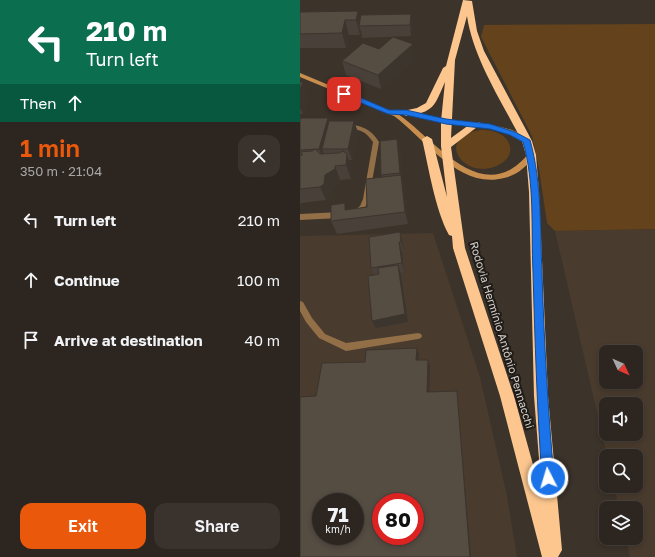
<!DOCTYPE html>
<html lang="en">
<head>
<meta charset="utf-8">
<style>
  :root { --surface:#2d2620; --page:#39322d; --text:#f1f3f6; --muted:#a7a5a5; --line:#48433e; --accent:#ea580c }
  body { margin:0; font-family:"Golos Text",sans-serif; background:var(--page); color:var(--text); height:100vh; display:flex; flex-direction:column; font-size:15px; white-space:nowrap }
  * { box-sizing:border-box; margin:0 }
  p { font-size:13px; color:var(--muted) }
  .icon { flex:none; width:22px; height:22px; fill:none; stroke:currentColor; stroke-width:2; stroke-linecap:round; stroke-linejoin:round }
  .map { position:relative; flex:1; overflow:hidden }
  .drawer { display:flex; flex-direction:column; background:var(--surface); width:300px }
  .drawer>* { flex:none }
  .banner { background:#0b6e4f; color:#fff; overflow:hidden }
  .needle { width:26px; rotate:134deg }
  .buttons { position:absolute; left:299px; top:345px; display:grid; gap:8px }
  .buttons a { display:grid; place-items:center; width:44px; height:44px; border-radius:8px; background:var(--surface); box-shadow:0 2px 6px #0003,0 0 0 1px var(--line); font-size:20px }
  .speed { position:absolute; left:12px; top:493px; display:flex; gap:8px; font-size:20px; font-weight:700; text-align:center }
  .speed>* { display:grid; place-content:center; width:52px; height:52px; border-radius:50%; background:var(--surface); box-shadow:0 2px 6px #0003,0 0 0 1px var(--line); line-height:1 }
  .speed small { font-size:10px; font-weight:400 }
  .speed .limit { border:6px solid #d22; background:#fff; color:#111 }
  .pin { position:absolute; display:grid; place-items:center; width:34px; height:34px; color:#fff; margin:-17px; border-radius:8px; box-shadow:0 2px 6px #0006 }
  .me { position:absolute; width:44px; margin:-22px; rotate:355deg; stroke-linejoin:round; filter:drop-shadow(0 0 3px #0008) }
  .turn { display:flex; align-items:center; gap:14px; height:84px; padding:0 20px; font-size:18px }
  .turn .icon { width:52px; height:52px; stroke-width:2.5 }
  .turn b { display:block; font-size:28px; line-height:34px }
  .then { display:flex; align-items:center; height:38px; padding:0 20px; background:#0003; gap:8px; font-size:15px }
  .round { display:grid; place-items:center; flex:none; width:42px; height:42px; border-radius:12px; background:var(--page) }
  .overview { display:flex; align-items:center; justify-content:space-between; height:68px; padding:0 20px }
  h1 { font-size:24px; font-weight:600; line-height:30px; color:var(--accent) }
  .button { display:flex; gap:8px; margin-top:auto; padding:8px 20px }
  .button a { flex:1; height:46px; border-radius:12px; background:var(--accent); color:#fff; font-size:16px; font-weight:600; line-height:46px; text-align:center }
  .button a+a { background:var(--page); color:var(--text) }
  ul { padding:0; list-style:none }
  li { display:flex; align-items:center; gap:12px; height:60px; padding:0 20px }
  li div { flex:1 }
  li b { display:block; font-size:15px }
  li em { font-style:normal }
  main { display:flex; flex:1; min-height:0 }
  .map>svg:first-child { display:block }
  .built { fill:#493b2d; fill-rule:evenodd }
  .green { fill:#63421c }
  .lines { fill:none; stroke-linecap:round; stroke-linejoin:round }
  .lane { fill:#936f48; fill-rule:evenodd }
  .secondary { fill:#c88e4d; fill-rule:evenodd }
  .highway { fill:#fcc68e; fill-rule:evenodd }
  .wall { fill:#494139 }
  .shaded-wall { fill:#3c352e }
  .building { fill:#554c42; stroke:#3c352e; fill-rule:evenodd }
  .route { fill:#1a73e8; stroke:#114b97 }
  .labels { text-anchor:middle; stroke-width:4; stroke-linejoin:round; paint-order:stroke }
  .street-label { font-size:11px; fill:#d6d1cb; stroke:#1f1b17 }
</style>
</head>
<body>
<main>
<section class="drawer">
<div class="banner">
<div class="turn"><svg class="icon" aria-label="left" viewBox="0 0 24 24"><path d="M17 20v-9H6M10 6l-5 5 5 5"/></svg><div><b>210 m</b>Turn left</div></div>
<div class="then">Then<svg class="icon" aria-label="ahead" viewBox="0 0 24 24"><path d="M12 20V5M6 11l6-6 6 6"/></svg></div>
</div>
<div class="overview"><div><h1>1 min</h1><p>350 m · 21:04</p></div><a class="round"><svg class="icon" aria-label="close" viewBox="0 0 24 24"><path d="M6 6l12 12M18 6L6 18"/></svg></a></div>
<ul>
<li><svg class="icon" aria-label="left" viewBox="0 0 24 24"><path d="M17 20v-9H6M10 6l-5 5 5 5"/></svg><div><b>Turn left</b></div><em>210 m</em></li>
<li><svg class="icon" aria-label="ahead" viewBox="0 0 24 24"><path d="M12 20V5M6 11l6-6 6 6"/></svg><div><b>Continue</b></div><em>100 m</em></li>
<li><svg class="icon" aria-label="arrive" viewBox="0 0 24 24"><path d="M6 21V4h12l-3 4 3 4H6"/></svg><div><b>Arrive at destination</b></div><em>40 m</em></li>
</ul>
<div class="button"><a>Exit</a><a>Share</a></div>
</section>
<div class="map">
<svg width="355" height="557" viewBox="0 0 355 557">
  <rect width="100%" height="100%" fill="#3c332a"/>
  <path class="built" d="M 355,229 L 355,557 L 330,557 L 326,538 L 336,538 L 336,508 L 319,508 L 314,486 L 336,486 L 336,456 L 307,456 L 255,231 ZM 306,352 L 336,352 L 336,382 L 306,382 ZM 306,404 L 336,404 L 336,434 L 306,434 Z
    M 133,233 L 180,377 L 207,496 L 217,557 L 0,557 L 0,236 ZM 21,502 L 55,502 L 55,536 L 21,536 ZM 81,502 L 115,502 L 115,536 L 81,536 Z"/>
  <path class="green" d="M 355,24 L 355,229 L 255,231 L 247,223 L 239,169 L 232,136 L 181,37 L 184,25 Z
    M 180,130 C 186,130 192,130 198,133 C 212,139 215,155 202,163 C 169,185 130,139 180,130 Z"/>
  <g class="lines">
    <path class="lane" d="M 46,124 C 61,125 71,129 79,142 L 69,199 L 64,210 L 54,215 L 51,213 L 60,206 L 63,199 L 73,142 C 64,129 58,130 44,127 L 44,125 Z
      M 40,212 L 43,215 L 40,218 L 0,220 L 0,214 Z
      M 0,301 L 3,302 L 12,318 L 25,334 L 46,343 L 118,333 L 121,334 L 122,336 L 121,338 L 118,339 L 46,351 L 19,338 L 6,322 L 0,311 Z"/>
    <path class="secondary" d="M 0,73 L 98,114 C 136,140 183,210 229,153 L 231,153 L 234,155 C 227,167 217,175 204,178 C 160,190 125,139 94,116 L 0,77 Z
      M 106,111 C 119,114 132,117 145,119 C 169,123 213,123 230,141 L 229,143 L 225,143 L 210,135 L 190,128 L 146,123 L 104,114 L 104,112 Z"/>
    <path class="highway" d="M 163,0 L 172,1 L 177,31 L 184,51 L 232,141 L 236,155 L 239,192 L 248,396 L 262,550 L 258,557 L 242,557 L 200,396 L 153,248 L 152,236 L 149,235 C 135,209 129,169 122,139 L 127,136 L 132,139 L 147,197 L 141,146 L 141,121 L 145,82 C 134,107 134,112 106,116 L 101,113 L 103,111 L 117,108 L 126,103 L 143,68 L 146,66 ZM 167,16 C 173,58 202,102 222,141 L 226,155 L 229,192 L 234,396 L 242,497 L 214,396 L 165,248 L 151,147 L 181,124 L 179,122 L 173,122 L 151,138 L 155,60 Z"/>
  </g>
  <path class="wall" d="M 58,11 L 60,20 L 111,14 L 112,25 L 111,36 L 62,38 L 61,31 L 60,35 L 49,35 L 46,48 L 0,48 L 0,12 Z
    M 79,49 L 115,59 L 81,89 L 46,75 L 42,61 Z
    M 0,82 L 8,97 L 3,114 L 0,114 Z
    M 0,118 L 28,118 L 29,122 L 58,132 L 52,160 L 49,160 L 51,168 L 51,179 L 40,180 L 40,183 L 31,189 L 30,197 L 26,200 L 2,203 L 0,204 Z
    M 97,139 L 100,150 L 102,179 L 104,188 L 108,224 L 37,234 L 31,221 L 45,203 L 47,210 L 67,207 L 82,177 L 81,175 Z
    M 69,237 L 102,242 L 104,252 L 102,252 L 104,272 L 101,273 L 108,322 L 76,328 L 72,321 L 74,275 L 71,268 Z"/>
  <path class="shaded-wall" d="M 58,11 L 62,26 L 59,26 L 61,31 L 60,35 L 56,20 Z
    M 111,14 L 112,25 L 111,36 L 110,25 Z
    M 45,20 L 49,35 L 46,48 L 42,33 Z
    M 113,44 L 115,59 L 81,89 L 78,75 Z
    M 3,82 L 8,97 L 3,114 L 0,108 L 0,90 Z
    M 28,118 L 33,132 L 22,149 L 26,158 L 25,163 L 19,149 Z
    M 54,121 L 58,132 L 52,160 L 48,149 Z
    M 97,139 L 100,150 L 102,179 L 104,188 L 108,224 L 105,212 L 102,181 L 100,173 Z
    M 47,154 L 51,168 L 51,179 L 46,165 Z
    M 35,166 L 40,180 L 40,183 L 31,189 L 30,197 L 26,200 L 20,187 L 25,175 Z
    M 45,203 L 50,216 L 45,210 Z
    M 100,232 L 104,252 L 101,242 Z
    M 99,242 L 102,252 L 104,272 L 102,263 Z
    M 98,265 L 101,274 L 108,322 L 76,328 L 72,321 Z
    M 117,348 L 119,355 L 118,367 L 116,360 Z
    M 128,360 L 130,366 L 129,398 L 127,392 Z
    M 157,391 L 157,397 L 171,557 L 170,557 Z"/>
  <path class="building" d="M 58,11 L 56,20 L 45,20 L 42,33 L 0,34 L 0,12 Z
    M 111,14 L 110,25 L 59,26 L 61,15 Z
    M 93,37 L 113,44 L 78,75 L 42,61 L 63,43 L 79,49 Z
    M 0,82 L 3,82 L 0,90 Z
    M 0,118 L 28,118 L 19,149 L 0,150 Z
    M 29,121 L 54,121 L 48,149 L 22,149 Z
    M 97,139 L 100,173 L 81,175 L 80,141 Z
    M 15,149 L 20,154 L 39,153 L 43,151 L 47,154 L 46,165 L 35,166 L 35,169 L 25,175 L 24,184 L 20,187 L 0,189 L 0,155 L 3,155 L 0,152 L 12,151 Z
    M 101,175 L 105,212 L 31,221 L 31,205 L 45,203 L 45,210 L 67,207 L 66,179 Z
    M 100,232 L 101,242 L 99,242 L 102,263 L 71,268 L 69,237 Z
    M 98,265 L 105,314 L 72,321 L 68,276 L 79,274 L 78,268 Z
    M 117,348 L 116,360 L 128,360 L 127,392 L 157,391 L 170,557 L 0,557 L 0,397 L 16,396 L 22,363 L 65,362 L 66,350 ZM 21,502 L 55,502 L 55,536 L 21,536 ZM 81,502 L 115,502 L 115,536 L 81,536 Z"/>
  <path class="route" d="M 42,92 L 47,92 L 89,110 L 106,110 L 146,119 L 190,124 L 215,132 L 230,140 C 242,183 240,229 242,273 C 244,342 248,410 254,478 L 252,482 L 248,484 L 244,482 L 242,478 C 237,409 235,341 233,272 C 231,229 235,183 223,142 L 210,135 L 190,129 L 146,124 L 106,115 L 88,114 L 42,95 Z"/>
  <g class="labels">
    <g class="street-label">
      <text transform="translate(202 335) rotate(73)" y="4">Rodovia Hermínio Antônio Pennacchi</text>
    </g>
  </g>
</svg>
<div class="buttons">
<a><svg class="needle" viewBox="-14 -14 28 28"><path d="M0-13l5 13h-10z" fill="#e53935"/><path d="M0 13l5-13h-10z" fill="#a7a5a5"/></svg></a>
<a><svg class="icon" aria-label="sound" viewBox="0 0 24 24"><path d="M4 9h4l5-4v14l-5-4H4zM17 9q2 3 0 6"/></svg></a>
<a><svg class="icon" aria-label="search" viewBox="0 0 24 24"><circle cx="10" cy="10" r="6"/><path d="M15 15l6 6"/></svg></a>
<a><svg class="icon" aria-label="layers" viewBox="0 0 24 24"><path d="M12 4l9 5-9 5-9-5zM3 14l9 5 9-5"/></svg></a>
</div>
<div class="speed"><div>71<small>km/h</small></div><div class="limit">80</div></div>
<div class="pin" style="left:44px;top:94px;background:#d93025"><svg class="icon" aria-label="arrive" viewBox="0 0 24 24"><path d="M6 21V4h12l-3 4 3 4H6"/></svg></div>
<svg class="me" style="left:248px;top:478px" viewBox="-20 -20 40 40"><circle r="17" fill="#1a73e8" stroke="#fff" stroke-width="3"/><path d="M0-11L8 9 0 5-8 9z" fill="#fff"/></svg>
</div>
</main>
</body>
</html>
